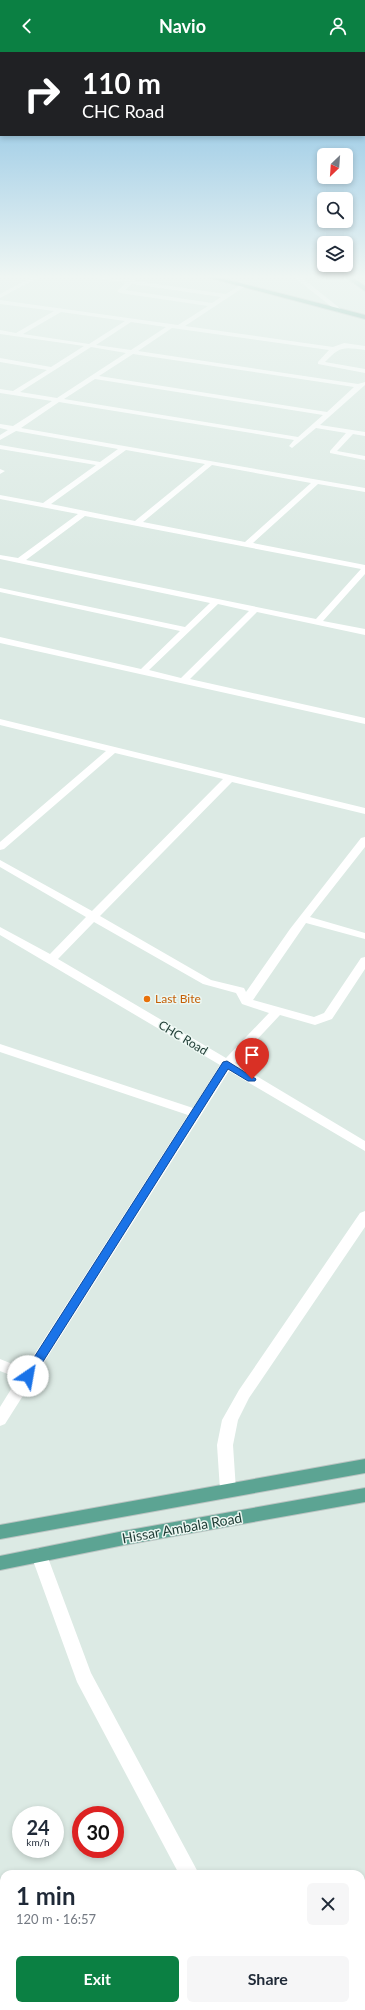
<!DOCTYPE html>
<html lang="en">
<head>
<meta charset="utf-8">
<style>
  :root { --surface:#fff; --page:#f6f6f7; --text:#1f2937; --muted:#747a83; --accent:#0b8043 }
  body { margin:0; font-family:Lato,sans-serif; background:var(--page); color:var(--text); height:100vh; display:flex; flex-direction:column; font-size:15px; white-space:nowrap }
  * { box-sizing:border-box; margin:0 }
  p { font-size:13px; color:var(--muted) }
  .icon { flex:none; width:22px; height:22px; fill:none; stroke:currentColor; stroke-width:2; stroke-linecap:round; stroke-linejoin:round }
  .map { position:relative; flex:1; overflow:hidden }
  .sheet { position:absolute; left:0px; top:1818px; width:365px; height:140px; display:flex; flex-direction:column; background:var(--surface); border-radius:12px 12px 0 0; box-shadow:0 2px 6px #0003 }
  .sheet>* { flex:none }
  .guide { position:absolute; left:0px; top:0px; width:365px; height:84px; box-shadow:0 2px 6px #0003; background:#202124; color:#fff; overflow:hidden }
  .needle { width:26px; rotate:205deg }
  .controls { position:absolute; left:317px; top:96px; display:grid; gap:8px }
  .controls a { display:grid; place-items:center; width:36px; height:36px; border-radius:6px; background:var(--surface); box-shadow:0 2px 6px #0003; font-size:20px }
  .speed { position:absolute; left:12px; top:1754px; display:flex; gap:8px; font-size:20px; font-weight:700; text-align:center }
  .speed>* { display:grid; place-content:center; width:52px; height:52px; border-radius:50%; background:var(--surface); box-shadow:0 2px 6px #0003; line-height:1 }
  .speed small { font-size:10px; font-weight:400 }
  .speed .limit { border:6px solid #d22; background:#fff; color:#111 }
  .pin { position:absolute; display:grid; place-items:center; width:34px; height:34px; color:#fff; margin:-41px -17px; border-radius:50% 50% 50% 0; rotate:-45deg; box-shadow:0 0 4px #0007 }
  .pin .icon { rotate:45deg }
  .me { position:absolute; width:44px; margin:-22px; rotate:33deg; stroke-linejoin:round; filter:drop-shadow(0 0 3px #0008) }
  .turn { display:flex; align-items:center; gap:14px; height:84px; padding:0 16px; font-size:18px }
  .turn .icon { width:52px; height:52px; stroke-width:2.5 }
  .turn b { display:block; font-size:28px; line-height:34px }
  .round { display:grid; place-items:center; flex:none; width:42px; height:42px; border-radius:6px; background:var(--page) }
  .overview { display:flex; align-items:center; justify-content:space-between; height:68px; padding:0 16px }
  h1 { font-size:24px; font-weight:700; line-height:30px }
  .primary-button { display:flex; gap:8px; margin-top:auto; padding:8px 16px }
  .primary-button a { flex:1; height:46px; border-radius:6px; background:var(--accent); color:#fff; font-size:16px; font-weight:700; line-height:46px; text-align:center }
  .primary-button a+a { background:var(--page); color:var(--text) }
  header { display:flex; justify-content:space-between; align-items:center; height:52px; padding:0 16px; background:var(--accent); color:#fff; font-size:18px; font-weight:700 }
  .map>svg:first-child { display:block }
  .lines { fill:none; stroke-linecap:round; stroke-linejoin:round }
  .primary-casing { stroke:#bbc4c2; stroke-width:2 }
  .street { fill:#fff; fill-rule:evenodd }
  .primary { fill:#5ca493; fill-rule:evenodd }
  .route { fill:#1a73e8; stroke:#114b97 }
  .food-dot { fill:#e8710a; stroke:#ecf7f2; stroke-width:1.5 }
  .labels { text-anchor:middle; stroke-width:3; stroke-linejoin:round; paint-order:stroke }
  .food-label { font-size:12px; fill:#c56008; stroke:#ecf7f2; text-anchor:start }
  .street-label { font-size:12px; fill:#1d3a33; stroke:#ecf7f2 }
  .near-street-label { font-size:14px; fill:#1d3a33; stroke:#ecf7f2 }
</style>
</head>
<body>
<header><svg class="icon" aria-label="back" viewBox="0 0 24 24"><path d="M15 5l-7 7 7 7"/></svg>Navio<svg class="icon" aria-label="person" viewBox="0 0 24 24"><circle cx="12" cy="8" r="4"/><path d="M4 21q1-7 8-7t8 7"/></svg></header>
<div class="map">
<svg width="365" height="1958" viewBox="0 0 365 1958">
  <rect width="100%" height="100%" fill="#dceae4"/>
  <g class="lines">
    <g class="primary-casing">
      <path id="primary" d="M 206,225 L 216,225 L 365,263 L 365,267 Z
        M 345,225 L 352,225 L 365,234 L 365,239 Z
        M 365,1407 L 365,1421 L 0,1487 L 0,1473 Z
        M 365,1436 L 365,1450 L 124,1493 L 0,1518 L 0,1504 L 124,1479 Z"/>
    </g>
    <path class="street" d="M 32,225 L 39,225 L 0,246 L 0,242 Z
      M 91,225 L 129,228 L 133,226 L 136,228 L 135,229 L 226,242 L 240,233 L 244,233 L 244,235 L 185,274 L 333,295 L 344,291 L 365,294 L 365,298 C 343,295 340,294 325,310 L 365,317 L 365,321 L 318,312 L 318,310 L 329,298 L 172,276 L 138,299 L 358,332 L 365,330 L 365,333 L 320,373 L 365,380 L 365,384 L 353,382 L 337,399 L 365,404 L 365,408 L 330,401 L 330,399 L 346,381 L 316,376 L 292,396 L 289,394 L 294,388 L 59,350 L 21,376 L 365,436 L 365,440 L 318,432 L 253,491 L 365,513 L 365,522 L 323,569 L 365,577 L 365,583 L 257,560 L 190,627 L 365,666 L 365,672 L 0,591 L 0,585 L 141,617 L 180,579 L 0,540 L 0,536 L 185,575 L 210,551 L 0,507 L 0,503 L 18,506 L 78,462 L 0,447 L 0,443 L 43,451 L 96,413 L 0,397 L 0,393 L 100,410 L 118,397 L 16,379 L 0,388 L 0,383 L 8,378 L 0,376 L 0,372 L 13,374 L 52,349 L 0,341 L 0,337 L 13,339 L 47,318 L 0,310 L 0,306 L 51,315 L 84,294 L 0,282 L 0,278 L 16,281 L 54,259 L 0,252 L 0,248 L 178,273 L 208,254 L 120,241 L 117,239 L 126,231 ZM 132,232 L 221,245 L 212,251 L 125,238 ZM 61,260 L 125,269 L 89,292 L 23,282 ZM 131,270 L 166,275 L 131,298 L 96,293 ZM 91,295 L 126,301 L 57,346 L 20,340 ZM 133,302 L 354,335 L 327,360 L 99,324 ZM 95,327 L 323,363 L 298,385 L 64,347 ZM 126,398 L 205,412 L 135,469 L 51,452 ZM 212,413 L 311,431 L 245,490 L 143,470 ZM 85,464 L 361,517 L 316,567 L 26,508 ZM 218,552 L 249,559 L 181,626 L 149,618 Z
      M 294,225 L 301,225 L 342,258 L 342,260 L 338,260 Z
      M 0,417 L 5,419 L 0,422 Z
      M 0,667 L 365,756 L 365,762 L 232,730 L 100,864 L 211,928 L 244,936 L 246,940 L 290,877 L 361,786 L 365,785 L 365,795 L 310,865 L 365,881 L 365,887 L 306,871 L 253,948 L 314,965 L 324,961 L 361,906 L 365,905 L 365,917 L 332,967 L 315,973 L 280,963 L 235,1011 L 365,1089 L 365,1099 L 229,1019 L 5,1372 L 0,1374 L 0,1355 L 18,1326 L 0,1319 L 0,1307 L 25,1317 L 188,1063 L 0,1000 L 0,992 L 193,1056 L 220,1013 L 0,883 L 0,875 L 50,902 L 86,865 L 0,815 L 0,808 L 92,859 L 223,727 L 115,701 L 4,797 L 0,798 L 0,790 L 106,699 L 0,673 ZM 94,870 L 203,932 L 236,941 L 242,952 L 269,961 L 226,1006 L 58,907 Z
      M 365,1159 L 365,1175 L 249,1346 L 238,1368 L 233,1393 L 236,1438 L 234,1443 L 228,1445 L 222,1443 L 220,1438 L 217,1393 L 222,1368 L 239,1338 L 360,1161 Z
      M 39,1496 L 45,1498 L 47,1503 L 91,1621 L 199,1822 L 179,1822 L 77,1630 L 31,1503 L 33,1498 Z
      M 46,1954 L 72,1954 L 71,1958 L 45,1958 Z
      M 252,1954 L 274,1954 L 275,1958 L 253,1958 Z"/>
    <use href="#primary" class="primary"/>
  </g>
  <linearGradient id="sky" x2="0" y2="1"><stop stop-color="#7dbbe1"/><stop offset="0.45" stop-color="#eff6f3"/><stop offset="1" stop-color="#eff6f3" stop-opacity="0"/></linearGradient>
  <rect width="365" height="499" fill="url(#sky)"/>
  <path class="route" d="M 227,1009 L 256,1027 L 255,1029 L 248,1029 L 228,1017 L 32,1327 L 24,1327 L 22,1324 L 24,1321 L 223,1010 Z"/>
  <circle class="food-dot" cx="147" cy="947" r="4"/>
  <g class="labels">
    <g class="food-label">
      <text x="155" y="951">Last Bite</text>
    </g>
    <g class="street-label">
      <text transform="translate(183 986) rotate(31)" y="4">CHC Road</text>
    </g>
    <g class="near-street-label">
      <text transform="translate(182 1476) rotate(-10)" y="5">Hissar Ambala Road</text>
    </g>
  </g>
</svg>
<div class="controls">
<a><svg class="needle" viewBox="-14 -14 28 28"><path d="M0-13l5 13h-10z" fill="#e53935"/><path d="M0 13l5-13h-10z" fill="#747a83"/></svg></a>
<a><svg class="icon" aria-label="search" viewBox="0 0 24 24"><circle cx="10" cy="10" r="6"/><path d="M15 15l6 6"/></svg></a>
<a><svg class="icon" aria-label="layers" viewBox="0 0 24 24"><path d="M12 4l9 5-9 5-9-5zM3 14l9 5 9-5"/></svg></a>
</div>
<div class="speed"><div>24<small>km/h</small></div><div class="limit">30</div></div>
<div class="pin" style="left:252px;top:1027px;background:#d93025"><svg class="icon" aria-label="arrive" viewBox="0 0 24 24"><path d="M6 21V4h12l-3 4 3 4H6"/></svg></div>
<svg class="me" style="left:28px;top:1324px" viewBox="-20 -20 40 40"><circle r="19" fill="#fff"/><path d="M0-13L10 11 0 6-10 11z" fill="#1a73e8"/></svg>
<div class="guide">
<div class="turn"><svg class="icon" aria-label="right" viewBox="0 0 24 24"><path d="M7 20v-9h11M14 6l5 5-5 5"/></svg><div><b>110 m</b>CHC Road</div></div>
</div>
<section class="sheet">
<div class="overview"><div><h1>1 min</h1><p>120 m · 16:57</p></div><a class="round"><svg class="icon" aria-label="close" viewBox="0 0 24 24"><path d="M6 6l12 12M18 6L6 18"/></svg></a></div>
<div class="primary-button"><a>Exit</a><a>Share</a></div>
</section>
</div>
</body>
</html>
